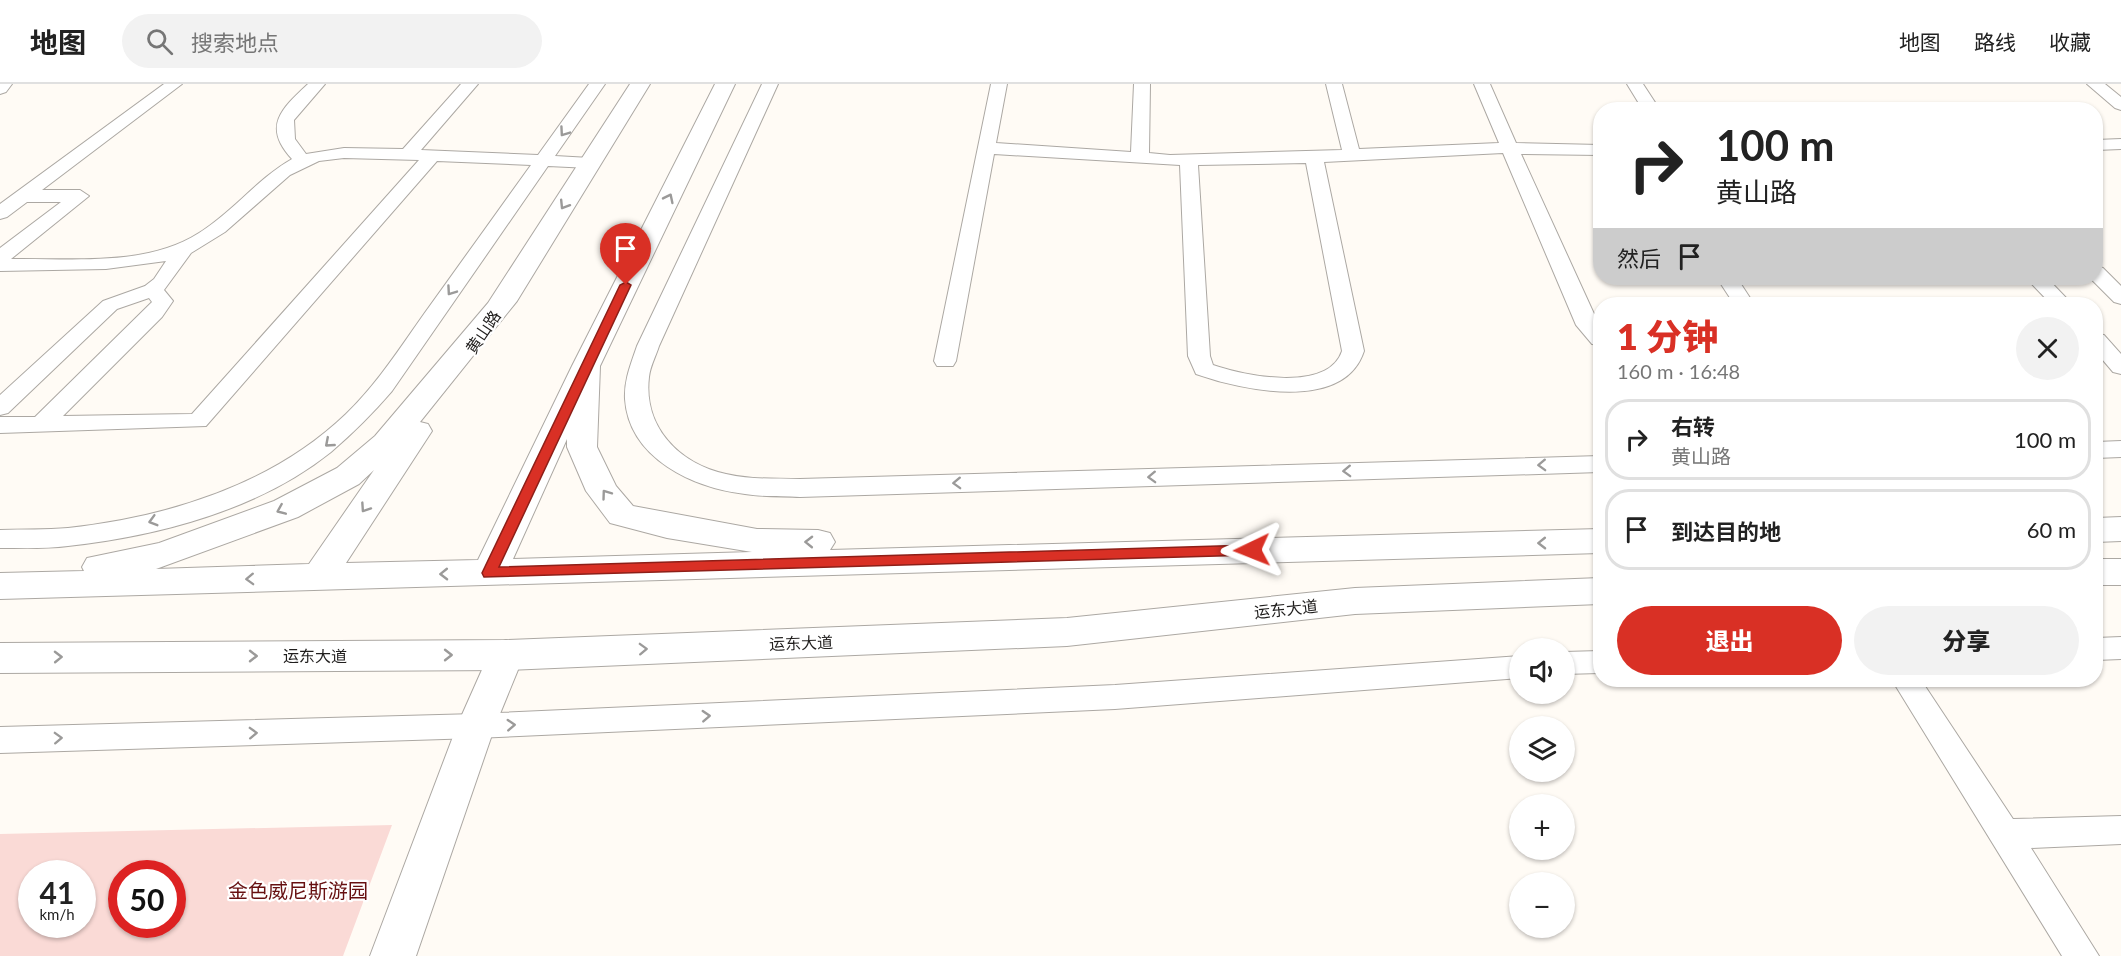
<!DOCTYPE html>
<html lang="zh">
<head>
<meta charset="utf-8">
<style>
  :root { --surface:#fff; --page:#f2f2f2; --text:#222; --muted:#767676; --line:#e0e0e0; --accent:#d93025 }
  body { margin:0; font-family:Lato,"Noto Sans SC",sans-serif; background:var(--page); color:var(--text); height:100vh; display:flex; flex-direction:column; font-size:22px; white-space:nowrap }
  * { box-sizing:border-box; margin:0 }
  p { font-size:20px; color:var(--muted) }
  .icon { flex:none; width:33px; height:33px; fill:none; stroke:currentColor; stroke-width:2; stroke-linecap:round; stroke-linejoin:round }
  .map { position:relative; flex:1; overflow:hidden }
  .drawer { position:absolute; left:1593px; top:213px; width:510px; height:390px; display:flex; flex-direction:column; background:var(--surface); border-radius:24px; box-shadow:0 2px 4px #0004 }
  .drawer>* { flex:none }
  .banner { position:absolute; left:1593px; top:18px; width:510px; height:183px; border-radius:24px; box-shadow:0 2px 4px #0004; background:#fff; color:var(--text); overflow:hidden }
  .tools { position:absolute; left:1509px; top:554px; display:grid; gap:12px }
  .tools a { display:grid; place-items:center; width:66px; height:66px; border-radius:50%; background:var(--surface); box-shadow:0 2px 4px #0004; font-size:30px }
  .speed { position:absolute; left:18px; top:776px; display:flex; gap:12px; font-size:30px; font-weight:700; text-align:center }
  .speed>* { display:grid; place-content:center; width:78px; height:78px; border-radius:50%; background:var(--surface); box-shadow:0 2px 4px #0004; line-height:1 }
  .speed small { font-size:15px; font-weight:400 }
  .speed .limit { border:9px solid #d22; background:#fff; color:#111 }
  .pin { position:absolute; display:grid; place-items:center; width:51px; height:51px; color:#fff; margin:-62px -26px; border-radius:50% 50% 50% 0; rotate:-45deg; box-shadow:0 0 6px #0007 }
  .pin .icon { rotate:45deg }
  .me { position:absolute; width:66px; margin:-33px; rotate:268deg; stroke-linejoin:round; filter:drop-shadow(0 0 4px #0008) }
  .turn { display:flex; align-items:center; gap:21px; height:126px; padding:0 24px; font-size:27px }
  .turn .icon { width:78px; height:78px; stroke-width:2.5 }
  .turn b { display:block; font-size:42px; line-height:51px }
  .then { display:flex; align-items:center; height:57px; padding:0 24px; background:#0003; gap:12px; font-size:22px }
  .round { display:grid; place-items:center; flex:none; width:63px; height:63px; border-radius:32px; background:var(--page) }
  .head { display:flex; align-items:center; justify-content:space-between; height:102px; padding:0 24px }
  h1 { font-size:36px; font-weight:800; line-height:45px; color:var(--accent) }
  .cta { display:flex; gap:12px; margin-top:auto; padding:12px 24px }
  .cta a { flex:1; height:69px; border-radius:36px; background:var(--accent); color:#fff; font-size:24px; font-weight:800; line-height:69px; text-align:center }
  .cta a+a { background:var(--page); color:var(--text) }
  ul { padding:0; list-style:none }
  li { display:flex; align-items:center; gap:18px; height:81px; margin:0 12px 9px; padding:0 12px; border:3px solid var(--line); border-radius:24px }
  li div { flex:1 }
  li b { display:block; font-size:22px }
  li em { font-style:normal }
  header { display:flex; align-items:center; gap:36px; box-sizing:border-box; height:84px; padding:0 30px; background:var(--surface); border-bottom:2px solid var(--line) }
  header strong { font-size:28px }
  nav { display:flex; gap:33px; margin-inline-start:auto; font-size:21px }
  .search { width:420px; height:54px; background:var(--page); display:flex; align-items:center; gap:15px; box-sizing:border-box; padding:0 21px; border-radius:33px; color:var(--muted); font-size:22px }
  .map>svg:first-child { display:block }
  .green { fill:#fadad6; fill-rule:evenodd }
  .lines { fill:none; stroke-linecap:round; stroke-linejoin:round }
  .lane-casing { stroke:#aca8a3; stroke-width:2 }
  .street-casing { stroke:#aca8a3; stroke-width:2 }
  .secondary-casing { stroke:#aca8a3; stroke-width:2 }
  .lane { fill:#fff; fill-rule:evenodd }
  .street { fill:#fff; fill-rule:evenodd }
  .secondary { fill:#fff; fill-rule:evenodd }
  .oneway { stroke:#9b9a99 }
  .route { fill:#d93025; stroke:#8d1f18; stroke-width:1.5 }
  .labels { text-anchor:middle; stroke-width:4.5; stroke-linejoin:round; paint-order:stroke }
  .street-label { font-size:16px; fill:#201e1d; stroke:#fff }
  .near-park-label { font-size:20px; fill:#671011; stroke:#fff }
</style>
</head>
<body>
<header>
<strong>地图</strong>
<div class="search"><svg class="icon" aria-label="search" viewBox="0 0 24 24"><circle cx="10" cy="10" r="6"/><path d="M15 15l6 6"/></svg>搜索地点</div>
<nav><a>地图</a><a>路线</a><a>收藏</a></nav>
</header>
<div class="map">
<svg width="2121" height="872" viewBox="0 0 2121 872">
  <rect width="100%" height="100%" fill="#fffbf5"/>
  <path class="green" d="M 392,741 L 343,872 L 0,872 L 0,750 ZM 32,789 L 82,789 L 82,840 L 32,840 ZM 122,789 L 172,789 L 172,840 L 122,840 Z"/>
  <g class="lines">
    <g class="lane-casing">
      <path id="lane" d="M 0,0 L 12,0 L 6,8 L 0,10 Z
        M 164,0 L 182,0 L 42,106 L 80,106 L 89,112 L 11,175 C 72,174 146,183 199,149 C 233,128 257,95 292,75 C 262,43 281,25 308,0 L 325,0 L 294,36 L 295,55 L 306,70 L 344,64 L 403,65 L 461,0 L 478,0 L 421,66 L 538,71 L 589,0 L 605,0 L 555,72 L 590,74 L 599,79 L 590,84 L 548,82 L 392,307 C 373,329 353,349 331,368 C 259,426 158,452 68,462 C 46,465 23,464 0,464 L 0,446 C 23,445 46,446 68,444 C 168,433 272,401 346,330 C 377,300 400,264 424,230 C 460,180 495,131 531,81 L 437,77 L 206,342 L 0,349 L 0,333 L 35,333 L 152,218 L 149,214 L 117,225 L 8,329 L 0,331 L 0,311 L 103,217 L 145,202 L 154,195 L 166,177 L 106,185 L 0,187 L 0,164 L 61,118 L 27,118 L 7,133 L 0,135 L 0,120 ZM 344,74 L 419,76 L 192,330 L 63,332 L 162,233 L 173,217 L 164,206 L 191,169 L 225,148 L 290,91 L 319,77 Z
        M 762,0 L 778,0 L 659,262 C 656,272 650,282 649,293 C 643,343 679,380 726,390 C 751,396 775,394 800,395 L 1600,372 L 1600,388 L 800,413 C 782,412 763,413 745,410 C 694,404 629,375 625,315 C 624,296 631,280 637,262 Z
        M 991,0 L 1007,0 L 996,59 L 1131,68 L 1134,0 L 1150,0 L 1149,69 L 1170,71 L 1342,66 L 1326,0 L 1342,0 L 1359,65 L 1499,59 L 1474,0 L 1490,0 L 1516,59 L 1600,61 L 1600,71 L 1521,70 L 1600,243 L 1600,261 L 1592,260 L 1576,241 L 1503,69 L 1324,78 L 1364,267 C 1344,329 1241,306 1196,290 L 1188,272 L 1180,81 L 994,70 L 956,277 L 953,282 L 937,282 L 934,277 ZM 1306,79 L 1342,267 C 1328,309 1245,292 1213,281 L 1210,272 L 1198,81 Z
        M 1627,0 L 1643,0 L 1660,26 L 1643,26 Z
        M 2087,0 L 2105,0 L 2121,13 L 2121,26 L 2115,24 Z
        M 2121,55 L 2121,65 L 2096,66 L 2096,56 Z
        M 2096,182 L 2103,184 L 2121,202 L 2121,220 L 2114,218 L 2090,194 L 2096,194 Z
        M 1717,194 L 1737,194 L 1754,220 L 1734,220 Z
        M 2026,194 L 2047,194 L 2072,220 L 2051,220 Z
        M 2096,250 L 2104,251 L 2121,270 L 2121,290 L 2113,288 L 2096,268 Z
        M 2121,357 L 2121,373 L 2096,374 L 2096,358 Z
        M 2121,553 L 2121,575 L 2096,576 L 2096,554 Z
        M 1600,567 L 1600,589 L 1564,590 L 1564,568 Z
        M 1520,572 L 1520,594 L 1115,625 L 476,654 L 0,669 L 0,643 L 476,630 L 1115,601 Z
        M 1892,596 L 1921,596 L 2013,735 L 2121,732 L 2121,760 L 2031,764 L 2099,872 L 2062,872 Z"/>
    </g>
    <g class="street-casing">
      <path id="street" d="M 506,556 L 519,561 L 524,571 L 495,642 L 416,872 L 370,872 L 457,642 L 493,561 Z"/>
    </g>
    <g class="secondary-casing">
      <path id="secondary" d="M 630,0 L 650,0 L 517,217 L 420,338 L 428,340 L 432,347 L 346,479 L 478,476 L 572,282 L 715,0 L 735,0 L 600,282 L 597,363 L 616,402 L 633,422 L 757,445 L 818,446 L 830,449 L 835,458 L 830,466 L 1600,445 L 1600,469 L 0,515 L 0,489 L 84,487 L 82,483 L 87,474 L 159,459 L 274,417 L 337,384 L 375,352 L 488,219 ZM 567,355 L 567,363 L 586,407 L 610,439 L 667,454 L 752,468 L 513,475 ZM 374,386 L 309,480 L 156,485 L 298,433 L 359,400 Z
        M 2121,433 L 2121,457 L 2096,458 L 2096,434 Z
        M 2096,475 L 2121,475 L 2121,501 L 2096,501 Z
        M 1600,494 L 1600,520 L 1355,530 L 1067,562 L 506,586 L 0,589 L 0,559 L 506,556 L 1067,534 L 1355,504 Z"/>
    </g>
    <use href="#lane" class="lane"/>
    <use href="#street" class="street"/>
    <use href="#secondary" class="secondary"/>
  </g>
  <defs><path id="oneway-chevron" d="M-2-3.5L2.5 0L-2 3.5" fill="none" stroke-width="1.6" stroke-linecap="round" stroke-linejoin="round" transform="scale(1.5)"/></defs>
  <g class="oneway">
    <use href="#oneway-chevron" transform="translate(564 48) rotate(125)"/>
    <use href="#oneway-chevron" transform="translate(669 114) rotate(-64)"/>
    <use href="#oneway-chevron" transform="translate(564 121) rotate(122)"/>
    <use href="#oneway-chevron" transform="translate(451 207) rotate(125)"/>
    <use href="#oneway-chevron" transform="translate(329 359) rotate(139)"/>
    <use href="#oneway-chevron" transform="translate(1542 381) rotate(178)"/>
    <use href="#oneway-chevron" transform="translate(1347 387) rotate(178)"/>
    <use href="#oneway-chevron" transform="translate(1152 393) rotate(178)"/>
    <use href="#oneway-chevron" transform="translate(957 399) rotate(178)"/>
    <use href="#oneway-chevron" transform="translate(606 410) rotate(-126)"/>
    <use href="#oneway-chevron" transform="translate(365 424) rotate(124)"/>
    <use href="#oneway-chevron" transform="translate(281 426) rotate(157)"/>
    <use href="#oneway-chevron" transform="translate(153 437) rotate(164)"/>
    <use href="#oneway-chevron" transform="translate(809 458) rotate(-179)"/>
    <use href="#oneway-chevron" transform="translate(1542 459) rotate(179)"/>
    <use href="#oneway-chevron" transform="translate(444 490) rotate(179)"/>
    <use href="#oneway-chevron" transform="translate(250 495) rotate(178)"/>
    <use href="#oneway-chevron" transform="translate(643 565) rotate(-2)"/>
    <use href="#oneway-chevron" transform="translate(448 571)"/>
    <use href="#oneway-chevron" transform="translate(253 572)"/>
    <use href="#oneway-chevron" transform="translate(58 573) rotate(-1)"/>
    <use href="#oneway-chevron" transform="translate(706 632) rotate(-3)"/>
    <use href="#oneway-chevron" transform="translate(511 641) rotate(-3)"/>
    <use href="#oneway-chevron" transform="translate(253 649) rotate(-2)"/>
    <use href="#oneway-chevron" transform="translate(58 654) rotate(-2)"/>
  </g>
  <path class="route" d="M 626,198 L 631,201 L 499,483 L 1252,461 L 1259,466 L 1252,471 L 484,493 L 482,489 L 620,201 Z"/>
  <g class="labels">
    <g class="street-label">
      <text transform="translate(483 248) rotate(-56)" y="6">黄山路</text>
      <text transform="translate(1286 525) rotate(-6)" y="6">运东大道</text>
      <text transform="translate(801 559) rotate(-2)" y="6">运东大道</text>
      <text x="315" y="578">运东大道</text>
    </g>
    <g class="near-park-label">
      <text x="298" y="814">金色威尼斯游园</text>
    </g>
  </g>
</svg>
<div class="tools">
<a><svg class="icon" aria-label="sound" viewBox="0 0 24 24"><path d="M4 9h4l5-4v14l-5-4H4zM17 9q2 3 0 6"/></svg></a>
<a><svg class="icon" aria-label="layers" viewBox="0 0 24 24"><path d="M12 4l9 5-9 5-9-5zM3 14l9 5 9-5"/></svg></a>
<a>+</a>
<a>−</a>
</div>
<div class="speed"><div>41<small>km/h</small></div><div class="limit">50</div></div>
<div class="pin" style="left:626px;top:201px;background:#d93025"><svg class="icon" aria-label="arrive" viewBox="0 0 24 24"><path d="M6 21V4h12l-3 4 3 4H6"/></svg></div>
<svg class="me" style="left:1252px;top:466px" viewBox="-20 -20 40 40"><path d="M0-17L14 15 0 8-14 15z" fill="#d93025" stroke="#fff" stroke-width="4"/></svg>
<div class="banner">
<div class="turn"><svg class="icon" aria-label="right" viewBox="0 0 24 24"><path d="M7 20v-9h11M14 6l5 5-5 5"/></svg><div><b>100 m</b>黄山路</div></div>
<div class="then">然后<svg class="icon" aria-label="arrive" viewBox="0 0 24 24"><path d="M6 21V4h12l-3 4 3 4H6"/></svg></div>
</div>
<section class="drawer">
<div class="head"><div><h1>1 分钟</h1><p>160 m · 16:48</p></div><a class="round"><svg class="icon" aria-label="close" viewBox="0 0 24 24"><path d="M6 6l12 12M18 6L6 18"/></svg></a></div>
<ul>
<li><svg class="icon" aria-label="right" viewBox="0 0 24 24"><path d="M7 20v-9h11M14 6l5 5-5 5"/></svg><div><b>右转</b><p>黄山路</p></div><em>100 m</em></li>
<li><svg class="icon" aria-label="arrive" viewBox="0 0 24 24"><path d="M6 21V4h12l-3 4 3 4H6"/></svg><div><b>到达目的地</b></div><em>60 m</em></li>
</ul>
<div class="cta"><a>退出</a><a>分享</a></div>
</section>
</div>
</body>
</html>
